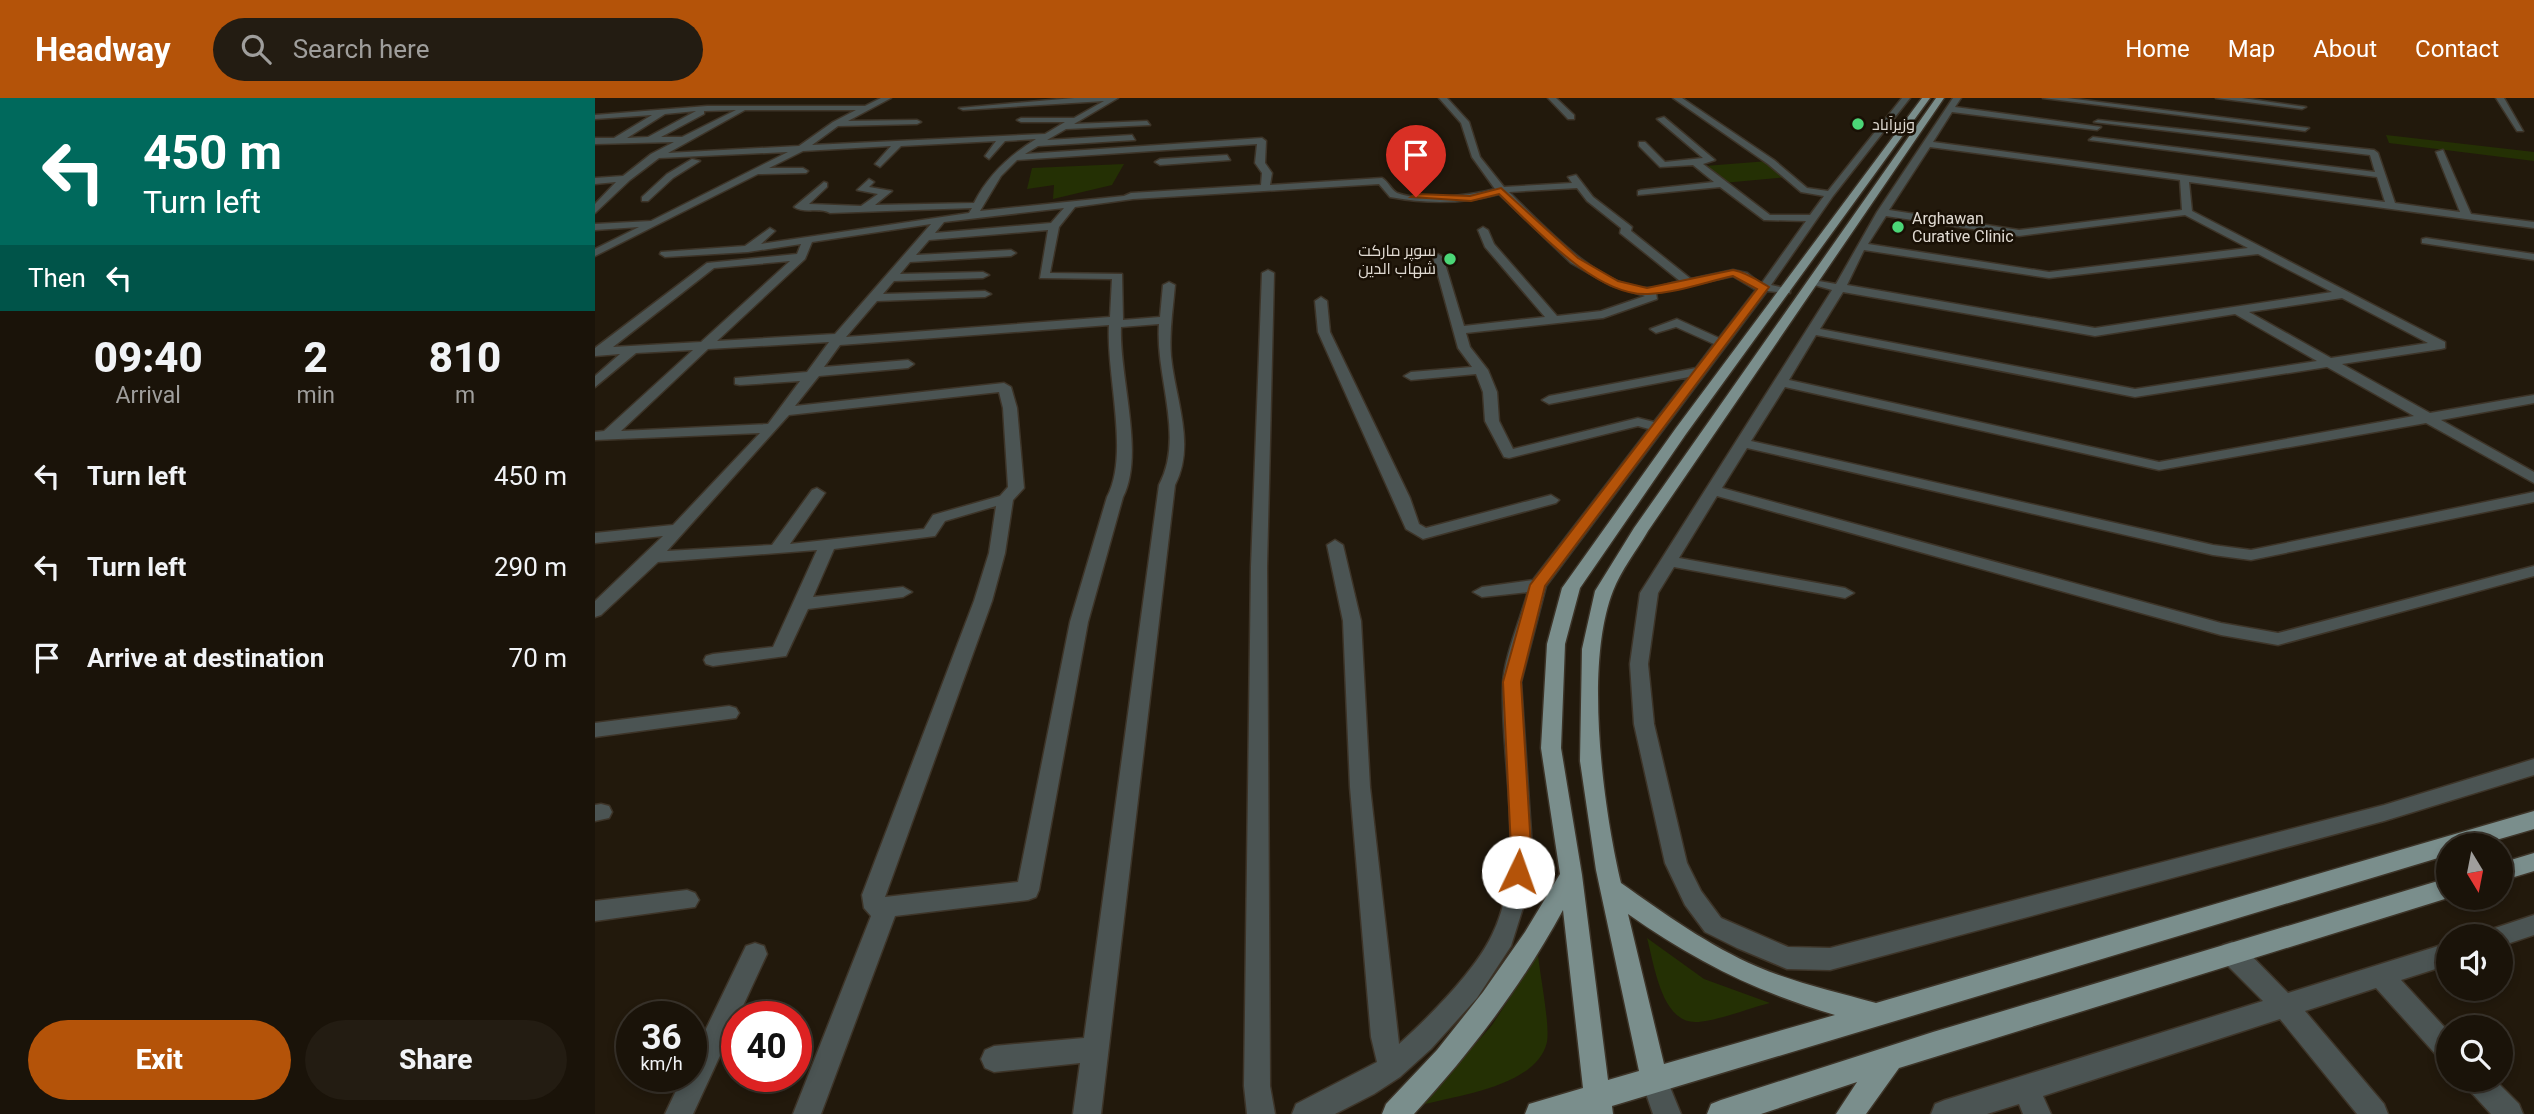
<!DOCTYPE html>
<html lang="en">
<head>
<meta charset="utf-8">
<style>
  :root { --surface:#1a1309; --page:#231c12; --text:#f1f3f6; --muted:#9f9e9c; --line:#38322a; --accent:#b45309 }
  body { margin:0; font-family:Roboto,Cairo,sans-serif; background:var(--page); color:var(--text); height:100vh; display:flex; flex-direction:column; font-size:26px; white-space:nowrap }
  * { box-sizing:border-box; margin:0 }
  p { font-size:23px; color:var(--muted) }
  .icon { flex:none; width:38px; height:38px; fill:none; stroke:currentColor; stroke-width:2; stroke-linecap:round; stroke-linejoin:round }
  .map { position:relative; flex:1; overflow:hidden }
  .panel { display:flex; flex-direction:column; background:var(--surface); width:595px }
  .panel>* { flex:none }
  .guide { background:#00695c; color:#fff; overflow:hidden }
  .needle { width:46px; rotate:170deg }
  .buttons { position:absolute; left:1841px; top:735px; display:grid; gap:14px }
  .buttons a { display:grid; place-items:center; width:77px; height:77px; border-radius:50%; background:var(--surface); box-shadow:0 4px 10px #0003,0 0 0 2px var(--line); font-size:35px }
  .speed { position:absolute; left:21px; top:903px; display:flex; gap:14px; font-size:35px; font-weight:700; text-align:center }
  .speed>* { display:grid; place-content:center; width:91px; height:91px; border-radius:50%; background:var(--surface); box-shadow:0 4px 10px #0003,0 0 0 2px var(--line); line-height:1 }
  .speed small { font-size:18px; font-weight:400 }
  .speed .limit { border:10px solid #d22; background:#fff; color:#111 }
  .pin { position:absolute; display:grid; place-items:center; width:60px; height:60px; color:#fff; margin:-72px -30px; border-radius:50% 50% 50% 0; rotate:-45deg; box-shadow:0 0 7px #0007 }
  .pin .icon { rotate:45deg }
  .me { position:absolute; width:77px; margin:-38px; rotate:3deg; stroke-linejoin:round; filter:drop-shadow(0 0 5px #0008) }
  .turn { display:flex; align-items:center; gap:24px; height:147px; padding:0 28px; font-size:32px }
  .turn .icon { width:91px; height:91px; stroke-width:2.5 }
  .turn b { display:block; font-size:49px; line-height:60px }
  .then { display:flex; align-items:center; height:66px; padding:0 28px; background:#0003; gap:14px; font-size:26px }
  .eta { display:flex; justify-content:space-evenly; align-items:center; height:119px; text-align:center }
  .eta b { font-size:42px; font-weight:800; line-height:49px }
  .cta { display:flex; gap:14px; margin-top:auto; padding:14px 28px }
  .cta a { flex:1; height:80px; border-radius:42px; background:var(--accent); color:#fff; font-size:28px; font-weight:800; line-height:80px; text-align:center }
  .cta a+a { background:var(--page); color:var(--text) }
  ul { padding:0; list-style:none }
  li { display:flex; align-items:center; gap:21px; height:91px; padding:0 28px }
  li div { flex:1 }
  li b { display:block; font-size:26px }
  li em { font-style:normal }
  header { display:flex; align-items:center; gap:42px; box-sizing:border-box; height:98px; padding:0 35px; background:var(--accent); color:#fff }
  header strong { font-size:33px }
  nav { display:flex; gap:38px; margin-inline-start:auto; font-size:24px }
  .search { width:490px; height:63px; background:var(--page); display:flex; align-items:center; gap:18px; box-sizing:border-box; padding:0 24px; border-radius:38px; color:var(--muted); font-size:26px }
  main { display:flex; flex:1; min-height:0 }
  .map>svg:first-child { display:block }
  .green { fill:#243004 }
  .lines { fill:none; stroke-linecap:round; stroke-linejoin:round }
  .minor-casing { stroke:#3d3428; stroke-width:3 }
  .major-casing { stroke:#3d3428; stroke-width:3 }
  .minor { fill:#4b5453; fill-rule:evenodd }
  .major { fill:#7a8e8c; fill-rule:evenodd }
  .route { fill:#b45309; stroke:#753606; stroke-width:2 }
  .poi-dot { fill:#4bd677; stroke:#191005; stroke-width:2.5 }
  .labels { text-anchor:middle; stroke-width:5; stroke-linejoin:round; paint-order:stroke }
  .far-poi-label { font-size:16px; fill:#e0dad2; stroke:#191005; text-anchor:start }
</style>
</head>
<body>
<header>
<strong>Headway</strong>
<div class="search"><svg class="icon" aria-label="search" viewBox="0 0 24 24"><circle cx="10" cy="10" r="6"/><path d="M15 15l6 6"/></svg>Search here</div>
<nav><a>Home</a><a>Map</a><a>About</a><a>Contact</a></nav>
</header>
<main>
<section class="panel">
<div class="guide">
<div class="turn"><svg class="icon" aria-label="left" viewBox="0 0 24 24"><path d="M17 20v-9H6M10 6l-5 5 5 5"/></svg><div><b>450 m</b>Turn left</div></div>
<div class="then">Then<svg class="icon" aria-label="left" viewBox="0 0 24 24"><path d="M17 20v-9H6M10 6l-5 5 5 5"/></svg></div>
</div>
<div class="eta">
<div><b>09:40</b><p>Arrival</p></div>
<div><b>2</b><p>min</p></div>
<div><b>810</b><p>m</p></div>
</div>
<ul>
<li><svg class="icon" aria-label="left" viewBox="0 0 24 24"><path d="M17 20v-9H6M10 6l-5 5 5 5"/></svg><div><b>Turn left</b></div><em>450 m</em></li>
<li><svg class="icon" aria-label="left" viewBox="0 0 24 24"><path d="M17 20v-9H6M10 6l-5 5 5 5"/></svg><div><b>Turn left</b></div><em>290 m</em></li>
<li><svg class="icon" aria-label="arrive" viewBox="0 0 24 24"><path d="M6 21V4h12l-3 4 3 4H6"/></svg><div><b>Arrive at destination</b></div><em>70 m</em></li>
</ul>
<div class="cta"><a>Exit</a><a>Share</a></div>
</section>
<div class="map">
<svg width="1939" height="1016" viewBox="0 0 1939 1016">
  <rect width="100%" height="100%" fill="#22190c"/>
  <path class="green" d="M 1791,37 L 1939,54 L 1939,63 L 1794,45 Z
    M 1173,63 L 1193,79 L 1128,85 L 1110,68 Z
    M 529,66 L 517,87 L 458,101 L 459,87 L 432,91 L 437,70 Z
    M 1052,840 L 1109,881 L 1175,905 C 1154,910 1120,924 1100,924 C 1066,924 1059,865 1052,840 Z
    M 943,857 C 945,877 955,926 952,944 C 942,988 864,997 827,1007 L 897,927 Z"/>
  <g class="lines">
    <g class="minor-casing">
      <path id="minor" d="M 286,0 L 296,0 L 253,23 L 322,22 L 326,24 L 322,26 L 243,28 L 217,47 L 450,36 L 470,24 L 426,24 L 422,22 L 426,20 L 479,20 L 509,3 L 368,12 L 364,10 L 479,0 L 523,0 L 479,26 L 552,23 L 555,27 L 471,31 L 452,42 L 537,37 L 540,42 L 443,48 L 430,56 L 667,40 L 671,43 L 670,65 L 677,75 L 675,87 L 787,80 C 793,83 796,92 802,95 C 824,104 878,97 900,91 L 877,59 L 866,25 L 844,0 L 852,0 L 874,24 L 885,59 L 909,89 L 977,85 L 973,79 L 981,77 L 998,99 L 1037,129 L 1036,133 L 1096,181 L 1138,172 L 1152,175 L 1166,186 L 1211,123 L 1169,122 L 1125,89 L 1043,97 L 1043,93 L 1046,92 L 1119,84 L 1098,67 L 1065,69 L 1044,48 L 1044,44 L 1050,44 L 1070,64 L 1108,60 L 1062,21 L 1069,19 L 1120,62 L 1108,66 L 1175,117 L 1215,117 L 1229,98 L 1206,94 L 1173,66 L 1078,0 L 1087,0 L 1179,62 L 1212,90 L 1233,93 L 1307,0 L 1315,0 L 1238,98 L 1176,187 L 1195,191 L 1195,195 L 1172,193 L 951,488 L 926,584 L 937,750 L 932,797 L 916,848 L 882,900 L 836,951 L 805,979 L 779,996 L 740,1016 L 697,1016 L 701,1006 L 782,964 L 776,939 L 755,689 L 748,523 L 732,447 L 740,442 L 748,447 L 766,523 L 775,689 L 804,946 C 834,919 880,873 897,837 C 933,764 905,665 908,587 C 908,562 926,519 933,494 L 887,499 L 878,494 L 887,489 L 938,482 L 1054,331 L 1043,328 L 914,360 L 909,359 L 890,323 L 888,294 L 881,276 L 816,282 L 809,278 L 816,274 L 877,269 L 863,250 L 838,159 L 843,156 L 848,159 L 869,228 L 950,219 L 890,149 L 883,132 L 888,129 L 893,132 L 899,146 L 962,218 L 1006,213 L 1050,198 L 1015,187 L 976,165 L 904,96 C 868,106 832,106 795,99 L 784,86 L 538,101 L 480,109 L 464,129 L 455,175 L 527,176 L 528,222 L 565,219 L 568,187 L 574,184 L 580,187 C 578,211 574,234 576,258 C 580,301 601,346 580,387 L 506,1016 L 478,1016 L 485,965 L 399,974 L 390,970 L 386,961 L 390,952 L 399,948 L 489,940 L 564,387 C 590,338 560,279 564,226 L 526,229 C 524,279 550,356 528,399 L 493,524 L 444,792 L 441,799 L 433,802 L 300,818 L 226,1016 L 198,1016 L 276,818 L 269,810 L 267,797 L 379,503 L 394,455 L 401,408 L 350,423 L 340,438 L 239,451 L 218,499 L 308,489 L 317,494 L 308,499 L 213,511 L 191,558 L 118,568 L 111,566 L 109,562 L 111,558 L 118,556 L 178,549 L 222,452 L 63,464 L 6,517 L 0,519 L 0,503 L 68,438 L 0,445 L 0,435 L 78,427 L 165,335 L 0,342 L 0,334 L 9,333 L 98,252 L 41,255 L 0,289 L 0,278 L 25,256 L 0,258 L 0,250 L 112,165 L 202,156 L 206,146 L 153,154 L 70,159 L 65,156 L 66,154 L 150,148 L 175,130 L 180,133 L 166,146 L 374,115 L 377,110 L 235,115 C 224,109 209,116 199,109 L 229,84 L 232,85 L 232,89 L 214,106 L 266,108 L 283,96 L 262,92 L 274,81 L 279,84 L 274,89 L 297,93 L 280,107 L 379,105 C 393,77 415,57 441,41 L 410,43 L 394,61 L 390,58 L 401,43 L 306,48 L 285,69 L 280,66 L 296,48 L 208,53 L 174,70 L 208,70 L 213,73 L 211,75 L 163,76 L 0,158 L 0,151 L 44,129 L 0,132 L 0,126 L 56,123 L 193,54 L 64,60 L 35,82 L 0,115 L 0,106 L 21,84 L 0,86 L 0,80 L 28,78 L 56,56 L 79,44 L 0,46 L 0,40 L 19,40 L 57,17 L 0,21 L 0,17 L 112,8 L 270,8 ZM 141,12 L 87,39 L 66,39 L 109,16 L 109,13 ZM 150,12 L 261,12 L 238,24 L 204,48 L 73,55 ZM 101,13 L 53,39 L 32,40 L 70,16 ZM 662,46 L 660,65 L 667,75 L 666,87 L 536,95 L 529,98 L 385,113 L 406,78 L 422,62 ZM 982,90 L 992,103 L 1026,130 L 1025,135 L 1085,183 C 1075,185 1064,190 1054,190 C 1006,192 946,125 914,94 ZM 469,110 L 456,125 L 340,135 L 349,124 ZM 336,126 L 240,236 L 122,243 L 210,161 L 217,144 ZM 453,132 L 445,180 L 517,181 L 515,219 L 251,239 L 282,203 L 390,199 L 396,196 L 390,193 L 288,196 L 299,183 L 388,180 L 394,177 L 388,174 L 305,176 L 315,164 L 416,158 L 421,155 L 416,152 L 321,157 L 334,142 ZM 195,163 L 106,244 L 18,249 L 119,170 ZM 1138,178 L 1161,192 L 1124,240 L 1082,221 L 1055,231 L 1061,235 L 1081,229 L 1119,246 L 1101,270 L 954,298 L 947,302 L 954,306 L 1094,279 L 1059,324 L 1043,320 L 918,351 L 904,323 L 902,294 L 893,272 L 875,249 L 871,235 L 1008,220 L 1062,201 L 1061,195 ZM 514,227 C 511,277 535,356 512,399 L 475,524 L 423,784 L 290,799 L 397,503 L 410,455 L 418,402 L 429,390 L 422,310 L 416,289 L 409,285 L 200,308 L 224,278 L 313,270 L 319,266 L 313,262 L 229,269 L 245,247 ZM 234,244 L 212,274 L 140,280 L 140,286 L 145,287 L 205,283 L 173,326 L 26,333 L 113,251 ZM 404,294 L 408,310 L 413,389 L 405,398 L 338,417 L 329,431 L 195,446 L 230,395 L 222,390 L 217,392 L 177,447 L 72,453 L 194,317 Z
        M 953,0 L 961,0 L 979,17 L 979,21 L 973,21 Z
        M 1358,0 L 1366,0 L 1360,9 L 1506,29 L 1502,32 L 1357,14 L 1338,44 L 1790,104 L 1782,79 L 1494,42 L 1498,39 L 1780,74 L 1775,57 L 1499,24 L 1503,22 L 1779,52 L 1783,55 L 1800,105 L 1865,114 L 1841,54 L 1848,52 L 1876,116 L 1939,124 L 1939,130 L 1594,84 L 1597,113 L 1850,244 L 1850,250 L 1846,251 L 1747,266 L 1835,315 L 1939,297 L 1939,305 L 1846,322 L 1939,374 L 1939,385 L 1831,325 L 1564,372 L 1190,289 L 1156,343 L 1618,447 L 1656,452 L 1939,394 L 1939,404 L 1656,462 L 1618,457 L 1152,350 L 1127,390 L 1626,525 L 1683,535 L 1939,468 L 1939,478 L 1683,547 L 1626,537 L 1122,398 L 1084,460 L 1250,490 L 1259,495 L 1250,500 L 1079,469 L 1063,495 L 1053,566 L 1059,626 L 1092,765 L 1106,793 L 1126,820 L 1193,849 L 1235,850 L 1789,707 L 1939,661 L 1939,677 L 1789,723 L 1235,872 L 1192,871 L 1142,850 L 1110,834 L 1090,807 L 1070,765 L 1039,626 L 1035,566 L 1045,495 L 1237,192 L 1212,185 L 1218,182 L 1241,186 L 1282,114 ZM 1335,49 L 1585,82 L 1587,112 L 1424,132 L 1294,112 ZM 1590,117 L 1653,150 L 1454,174 L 1273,146 L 1291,118 L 1424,138 ZM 1269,152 L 1454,180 L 1663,156 L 1737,194 L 1500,230 L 1252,187 ZM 1248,194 L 1500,238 L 1640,216 L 1722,263 L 1540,291 L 1225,231 ZM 1747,200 L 1833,245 L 1736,260 L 1654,214 ZM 1221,237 L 1540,299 L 1732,269 L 1819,318 L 1564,364 L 1194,282 Z
        M 1448,0 L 1472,0 L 1714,30 L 1710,33 Z
        M 1621,0 L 1647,0 L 1711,9 L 1707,11 Z
        M 1901,0 L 1909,0 L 1928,33 L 1922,33 Z
        M 632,57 L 635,62 L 565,67 L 560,64 L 565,61 Z
        M 97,61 L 105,63 L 78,80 L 53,103 L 47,103 L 47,99 L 72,76 Z
        M 1831,140 L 1939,156 L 1939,162 L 1827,145 L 1827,141 Z
        M 673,172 L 679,175 L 672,469 L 675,988 L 680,1016 L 652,1016 L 649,988 L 656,469 L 667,175 Z
        M 726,199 L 732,203 L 735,234 L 815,400 L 824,426 L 831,430 L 956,397 L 964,402 L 961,405 L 828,441 L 811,431 L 723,234 L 720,203 Z
        M 134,608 L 141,610 L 144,615 L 141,620 L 0,639 L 0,625 Z
        M 6,706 L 14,708 L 17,714 L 14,720 L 0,723 L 0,707 Z
        M 92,792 L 100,795 L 104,802 L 100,809 L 0,823 L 0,803 Z
        M 1939,817 L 1939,837 L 1906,848 L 1906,838 L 1893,838 L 1897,831 Z
        M 1637,844 L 1646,847 L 1693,895 L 1853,845 L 1853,867 L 1806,882 L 1853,933 L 1853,963 L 1844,960 L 1781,890 L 1710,913 L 1789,1006 L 1793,1016 L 1762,1016 L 1685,921 L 1448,998 L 1456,1016 L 1428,1016 L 1424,1006 L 1392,1016 L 1336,1016 L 1340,1006 L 1350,1002 L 1668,903 L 1628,863 L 1625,855 L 1628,847 Z
        M 160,845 L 169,848 L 172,856 L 98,1016 L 70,1016 L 88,978 L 96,978 L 96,962 L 151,848 Z
        M 1059,968 L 1068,972 L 1086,1016 L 1058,1016 L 1046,981 L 1050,972 Z
        M 1869,982 L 1900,982 L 1924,1006 L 1928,1016 L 1896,1016 L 1873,991 Z"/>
    </g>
    <g class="major-casing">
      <path id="major" d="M 1327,0 L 1335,0 L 1091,336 L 985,490 L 970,546 L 966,650 L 987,777 L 1013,982 L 1044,973 L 1001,772 L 985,663 L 987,551 L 1000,493 L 1039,430 L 1341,0 L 1349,0 L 1053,433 C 1042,452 1026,472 1018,493 C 989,567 1008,709 1026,785 C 1070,816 1114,848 1163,869 C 1201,885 1241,894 1281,905 L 1939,713 L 1939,731 L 1884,747 L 1853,747 L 1853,757 L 1017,1008 L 1018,1016 L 930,1016 L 934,1006 L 988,990 L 968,812 C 928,886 876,954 819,1016 L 787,1016 L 791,1006 L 842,952 L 888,894 L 930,834 L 965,776 L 946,650 L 952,546 L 967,490 L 1081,330 ZM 1033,816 C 1100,863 1161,894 1240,917 L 1069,966 Z
        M 1939,755 L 1939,773 L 1906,783 L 1906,765 Z
        M 1853,780 L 1853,800 L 1304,970 L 1271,1016 L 1241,1016 L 1262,984 L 1166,1016 L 1112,1016 L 1116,1006 L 1126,1002 L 1338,934 Z"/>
    </g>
    <use href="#minor" class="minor"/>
    <use href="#major" class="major"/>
  </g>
  <path class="route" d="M 906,90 L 983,160 L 1023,183 L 1052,190 L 1138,172 C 1151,174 1164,183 1174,189 L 950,488 L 926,584 L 936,750 L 931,780 L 923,782 L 916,780 L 913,774 L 916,750 L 908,584 L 935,487 L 1162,191 L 1138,178 C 1111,184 1081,195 1053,196 C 1001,199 939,129 904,96 L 876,103 L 816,99 L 821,96 L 875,98 Z"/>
  <g class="poi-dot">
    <circle cx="1263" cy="26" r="7"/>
    <circle cx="1303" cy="129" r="7"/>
    <circle cx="855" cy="161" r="7"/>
  </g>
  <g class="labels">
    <g class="far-poi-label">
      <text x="1277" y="32">وزیرآباد</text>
      <text x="1317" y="126">Arghawan<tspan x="1317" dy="18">Curative Clinic</tspan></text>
      <text x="841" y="158" text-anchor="end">سوپر مارکت<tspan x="841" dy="18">شهاب الدین</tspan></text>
    </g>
  </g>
</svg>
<div class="buttons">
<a><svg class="needle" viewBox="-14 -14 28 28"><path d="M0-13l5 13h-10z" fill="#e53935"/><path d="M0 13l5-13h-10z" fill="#9f9e9c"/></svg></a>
<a><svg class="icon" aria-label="sound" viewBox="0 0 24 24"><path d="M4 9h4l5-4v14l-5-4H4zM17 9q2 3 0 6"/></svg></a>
<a><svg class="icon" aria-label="search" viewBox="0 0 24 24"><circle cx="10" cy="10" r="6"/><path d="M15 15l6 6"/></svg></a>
</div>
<div class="speed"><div>36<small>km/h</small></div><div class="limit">40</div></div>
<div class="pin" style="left:821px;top:99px;background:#d93025"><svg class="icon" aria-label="arrive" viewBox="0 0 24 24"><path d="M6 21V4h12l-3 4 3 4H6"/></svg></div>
<svg class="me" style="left:923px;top:774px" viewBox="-20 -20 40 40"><circle r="19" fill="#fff"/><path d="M0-13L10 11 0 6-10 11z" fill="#b45309"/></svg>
</div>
</main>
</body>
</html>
